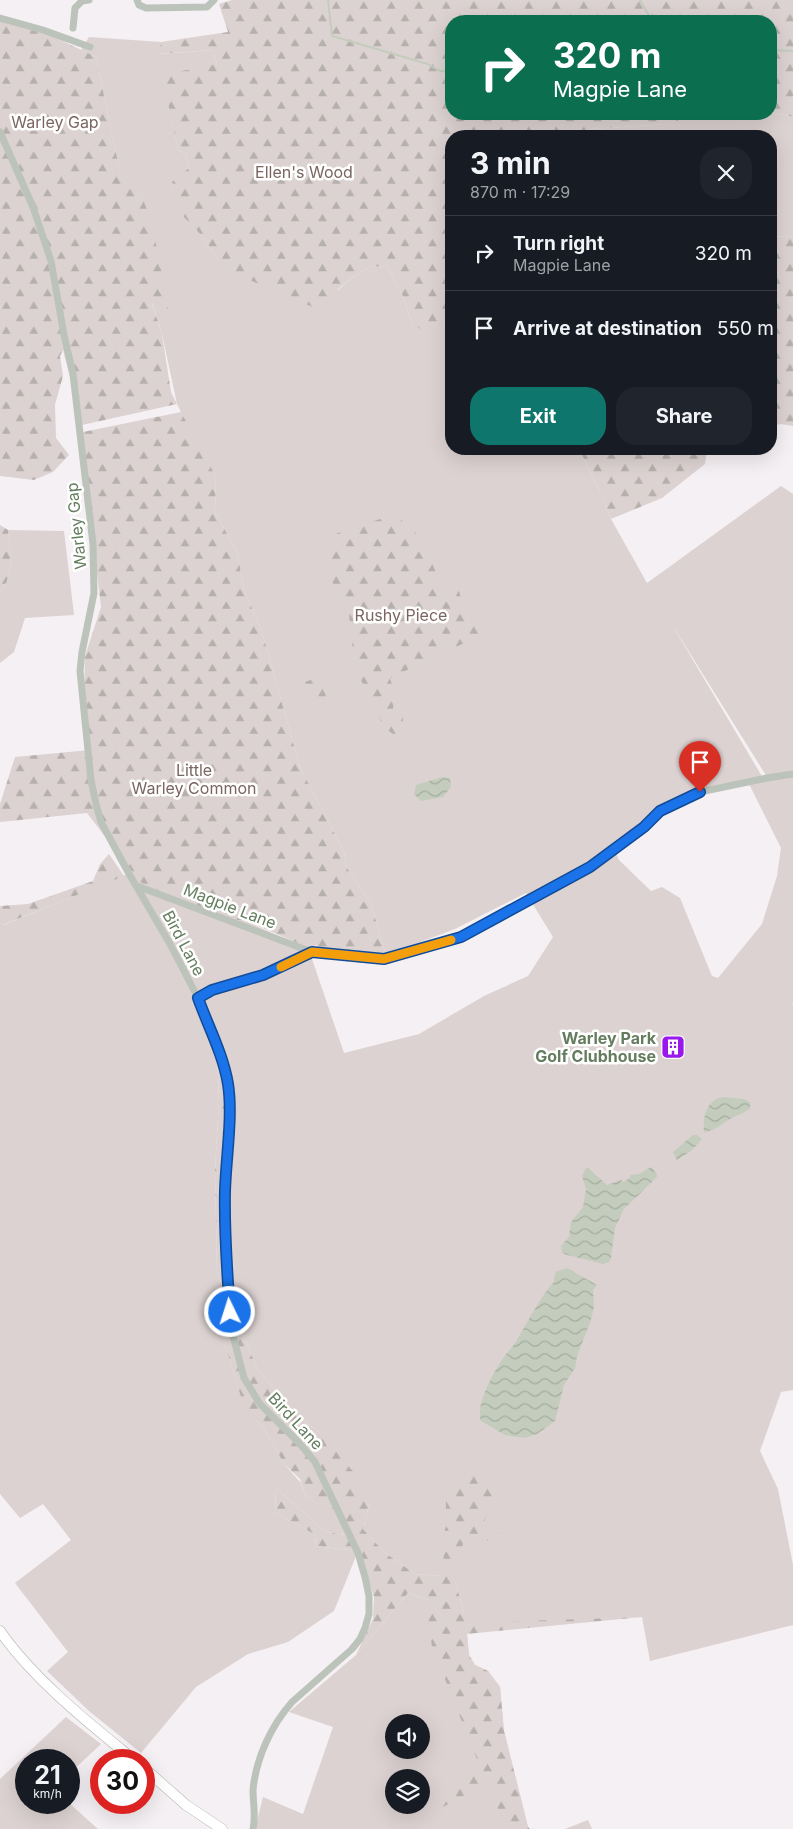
<!DOCTYPE html>
<html lang="en">
<head>
<meta charset="utf-8">
<style>
  :root { --surface:#171b24; --page:#20242c; --text:#f1f3f6; --muted:#9ea1a6; --line:#363941; --accent:#0f766e }
  body { margin:0; font-family:Inter,sans-serif; background:var(--page); color:var(--text); height:100vh; display:flex; flex-direction:column; font-size:19px; white-space:nowrap }
  * { box-sizing:border-box; margin:0 }
  p { font-size:16px; color:var(--muted) }
  .icon { flex:none; width:28px; height:28px; fill:none; stroke:currentColor; stroke-width:2; stroke-linecap:round; stroke-linejoin:round }
  .map { position:relative; flex:1; overflow:hidden }
  .sheet { position:absolute; left:445px; top:130px; width:332px; height:325px; display:flex; flex-direction:column; background:var(--surface); border-radius:20px; box-shadow:0 5px 20px #0002 }
  .sheet>* { flex:none }
  .hud { position:absolute; left:445px; top:15px; width:332px; height:105px; border-radius:20px; box-shadow:0 5px 20px #0002; background:#0b6e4f; color:#fff; overflow:hidden }
  .tools { position:absolute; left:385px; top:1714px; display:grid; gap:10px }
  .tools a { display:grid; place-items:center; width:45px; height:45px; border-radius:50%; background:var(--surface); box-shadow:0 5px 20px #0002; font-size:25px }
  .speed { position:absolute; left:15px; top:1749px; display:flex; gap:10px; font-size:25px; font-weight:700; text-align:center }
  .speed>* { display:grid; place-content:center; width:65px; height:65px; border-radius:50%; background:var(--surface); box-shadow:0 5px 20px #0002; line-height:1 }
  .speed small { font-size:12px; font-weight:400 }
  .speed .limit { border:8px solid #d22; background:#fff; color:#111 }
  .pin { position:absolute; display:grid; place-items:center; width:42px; height:42px; color:#fff; margin:-51px -21px; border-radius:50% 50% 50% 0; rotate:-45deg; box-shadow:0 0 5px #0007 }
  .pin .icon { rotate:45deg }
  .me { position:absolute; width:55px; margin:-28px; rotate:356deg; stroke-linejoin:round; filter:drop-shadow(0 0 4px #0008) }
  .turn { display:flex; align-items:center; gap:18px; height:105px; padding:0 25px; font-size:22px }
  .turn .icon { width:65px; height:65px; stroke-width:2.5 }
  .turn b { display:block; font-size:35px; line-height:42px }
  .round { display:grid; place-items:center; flex:none; width:52px; height:52px; border-radius:20px; background:var(--page) }
  .head { display:flex; align-items:center; justify-content:space-between; height:85px; padding:0 25px }
  h1 { font-size:30px; font-weight:700; line-height:38px }
  .cta { display:flex; gap:10px; margin-top:auto; padding:10px 25px }
  .cta a { flex:1; height:58px; border-radius:20px; background:var(--accent); color:#fff; font-size:20px; font-weight:700; line-height:58px; text-align:center }
  .cta a+a { background:var(--page); color:var(--text) }
  ul { padding:0; list-style:none }
  li { display:flex; align-items:center; gap:15px; height:75px; padding:0 25px; border-top:1px solid var(--line) }
  li div { flex:1 }
  li b { display:block; font-size:19px }
  li em { font-style:normal }
  .map>svg:first-child { display:block }
  .green { fill:#dcd2d1; fill-rule:evenodd }
  .forest { fill:url(#forest-firs) }
  .water { fill:url(#water-waves) }
  .lines { fill:none; stroke-linecap:round; stroke-linejoin:round }
  .stream { stroke:#c4cdbd; stroke-width:2 }
  .secondary-casing { stroke:#aeb8ac; stroke-width:11 }
  .minor { stroke:#bcc3ba; stroke-width:7 }
  .secondary { stroke:#fff; stroke-width:10 }
  .route-casing { stroke:#114b97; stroke-width:12 }
  .route { stroke:#1a73e8; stroke-width:9 }
  .slow { stroke:#f59e0b; stroke-width:9 }
  .labels { text-anchor:middle; stroke-width:5; stroke-linejoin:round; paint-order:stroke }
  .park-label { font-size:16px; fill:#7a6561; stroke:#fff }
  .street-label { font-size:16px; fill:#647d5e; stroke:#fff }
  .poi-label { font-size:16px; font-weight:bold; fill:#647d5e; stroke:#fff; text-anchor:end }
</style>
</head>
<body>
<div class="map">
<svg width="793" height="1829" viewBox="0 0 793 1829">
  <defs>
    <pattern id="forest-firs" width="22" height="20" patternUnits="userSpaceOnUse" patternTransform="scale(1.25)"><rect width="22" height="20" fill="#dcd2d1"/><path d="M5 1l3.5 6h-7zM16 11l3.5 6h-7z" fill="#b6b0ad"/></pattern>
    <pattern id="water-waves" width="16" height="10" patternUnits="userSpaceOnUse" patternTransform="scale(1.25)"><rect width="16" height="10" fill="#c4cdbd"/><path d="M0 5q4-4 8 0t8 0" fill="none" stroke="#a3ac9d"/></pattern>
  </defs>
  <rect width="100%" height="100%" fill="#f5f0f3"/>
  <path class="green" d="M 89,37 L 161,42 L 160,54 L 213,50 L 217,64 L 171,116 L 178,150 L 186,154 L 189,168 L 172,183 L 183,215 L 202,236 L 217,258 L 338,290 L 353,277 L 370,267 L 387,266 L 402,294 L 412,323 L 442,325 L 451,318 L 451,449 L 579,449 L 598,487 L 611,519 L 647,583 L 781,486 L 793,494 L 793,1003 L 791,1003 L 793,1004 L 793,1390 L 781,1392 L 760,1451 L 778,1489 L 793,1565 L 793,1625 L 650,1661 L 642,1617 L 466,1624 L 462,1604 L 455,1582 L 441,1576 L 415,1574 L 384,1552 L 363,1529 L 369,1505 L 320,1433 L 291,1411 L 257,1368 L 240,1328 L 217,1047 L 219,1101 L 215,1170 L 217,1272 L 224,1290 L 225,1345 L 245,1409 L 264,1428 L 284,1464 L 301,1483 L 305,1495 L 361,1537 L 326,1532 L 276,1488 L 275,1513 L 316,1535 L 315,1546 L 358,1551 L 334,1611 L 288,1642 L 248,1654 L 196,1687 L 141,1753 L 89,1711 L 47,1671 L 68,1652 L 15,1583 L 71,1540 L 43,1504 L 20,1518 L 0,1494 L 0,923 L 4,925 L 132,872 L 244,920 L 312,952 L 311,956 L 344,1053 L 419,1034 L 484,996 L 528,976 L 553,937 L 526,893 L 455,929 L 386,955 L 371,904 L 347,868 L 344,852 L 300,767 L 262,632 L 244,589 L 237,552 L 215,512 L 216,477 L 198,447 L 177,404 L 162,334 L 152,302 L 169,315 L 153,286 L 142,196 L 121,178 L 96,57 L 81,50 ZM 671,623 L 767,777 L 763,778 ZM 748,782 L 781,848 L 777,876 L 762,924 L 718,978 L 712,976 L 680,898 L 662,887 L 651,891 L 619,860 L 614,849 L 660,811 L 700,792 Z
    M 771,112 L 793,117 L 793,237 L 771,236 L 771,136 L 594,136 L 590,129 L 669,124 L 688,115 L 685,114 L 771,114 Z
    M 8,530 L 64,531 L 74,615 L 25,618 L 14,652 L 0,663 L 0,591 C 15,578 10,548 8,530 Z
    M 408,1593 L 431,1601 L 467,1634 L 469,1655 L 475,1665 L 488,1671 L 500,1687 L 504,1731 L 528,1827 L 530,1829 L 255,1829 L 263,1797 L 303,1814 L 333,1727 L 289,1712 L 356,1655 ZM 394,1722 L 421,1722 L 421,1750 L 394,1750 ZM 394,1778 L 421,1778 L 421,1805 L 394,1805 Z
    M 66,1717 L 101,1744 L 69,1774 L 69,1760 L 26,1760 L 26,1802 L 69,1803 L 98,1829 L 0,1829 L 0,1779 Z
    M 588,1820 L 592,1829 L 565,1829 Z"/>
  <path class="forest" d="M 232,0 L 793,0 L 793,117 L 771,112 L 771,21 L 451,21 L 451,114 L 685,114 L 689,116 L 669,124 L 590,129 L 594,136 L 451,136 L 451,318 L 442,325 L 423,331 L 412,323 L 402,294 L 387,266 L 370,267 L 353,277 L 315,308 L 233,273 L 217,258 L 202,236 L 183,216 L 177,202 L 172,182 L 189,168 L 186,154 L 178,150 L 162,75 L 217,64 L 213,50 L 159,54 L 161,42 L 228,32 L 219,4 Z
    M 0,18 L 48,34 L 96,57 L 121,177 L 142,196 L 152,225 L 162,273 L 153,286 L 165,295 L 170,316 L 152,303 L 162,334 L 171,392 L 177,404 L 82,425 L 63,350 L 60,356 L 63,376 L 55,405 L 56,438 L 69,455 L 53,472 L 34,480 L 0,476 Z
    M 771,236 L 793,237 L 793,426 L 781,424 L 771,426 Z
    M 181,412 L 216,477 L 215,512 L 237,552 L 244,589 L 262,632 L 300,767 L 344,852 L 347,868 L 371,904 L 386,955 L 361,957 L 338,950 L 326,951 L 316,945 L 309,948 L 244,920 L 234,920 L 186,905 L 140,882 L 87,813 L 0,822 L 0,804 L 15,757 L 90,750 L 84,694 L 85,656 L 101,607 L 88,498 L 83,432 Z
    M 579,449 L 707,449 L 705,464 L 662,498 L 611,519 L 598,487 Z
    M 395,514 L 421,538 L 441,584 L 457,584 L 464,609 L 490,631 L 390,678 L 394,692 L 393,711 L 403,717 L 402,742 L 382,725 L 377,708 L 355,670 L 349,614 L 338,599 L 329,572 L 329,536 Z
    M 0,525 L 8,530 C 10,547 15,579 0,591 Z
    M 318,677 L 329,703 L 308,691 L 305,682 Z
    M 109,854 L 124,876 L 3,925 L 0,923 L 0,906 L 28,904 L 93,881 L 100,864 Z
    M 217,1044 L 236,1101 L 228,1167 L 240,1328 L 257,1368 L 291,1411 L 320,1433 L 356,1475 L 369,1505 L 363,1529 L 384,1552 L 415,1574 L 441,1576 L 445,1548 L 457,1539 L 457,1530 L 445,1531 L 446,1502 L 452,1474 C 478,1470 482,1477 494,1499 L 485,1518 L 481,1532 L 501,1534 L 503,1542 L 469,1538 L 463,1544 L 457,1562 L 455,1582 L 462,1604 L 466,1623 L 642,1617 L 467,1634 L 469,1655 L 475,1665 L 488,1671 L 500,1687 L 504,1731 L 528,1827 L 530,1829 L 503,1829 L 491,1781 L 441,1808 L 435,1798 L 454,1780 L 478,1762 L 445,1679 L 445,1662 L 433,1655 L 427,1608 L 431,1601 L 408,1593 L 356,1655 L 373,1619 L 374,1597 L 358,1551 L 315,1546 L 316,1535 L 275,1513 L 276,1488 L 326,1532 L 346,1535 L 356,1535 L 305,1495 L 300,1479 L 284,1464 L 264,1428 L 245,1410 L 225,1345 L 224,1290 L 217,1272 L 215,1170 L 219,1101 Z"/>
  <path class="water" d="M 442,777 L 450,778 L 451,787 L 443,797 L 421,801 L 414,794 L 416,785 Z
    M 722,1097 L 744,1099 L 750,1102 L 750,1108 C 745,1113 739,1114 732,1118 C 722,1123 716,1131 704,1132 C 703,1119 705,1101 722,1097 Z
    M 693,1135 L 697,1135 L 702,1139 L 691,1151 L 677,1160 L 673,1152 Z
    M 651,1167 L 657,1174 L 657,1177 L 624,1209 L 615,1228 L 611,1258 L 609,1262 L 603,1264 L 564,1254 L 562,1252 L 561,1246 L 569,1237 L 571,1222 L 583,1207 L 586,1189 L 582,1176 L 586,1168 L 588,1168 L 607,1185 L 621,1180 L 623,1182 L 630,1178 L 630,1175 L 639,1174 Z
    M 567,1268 L 597,1285 L 593,1290 L 594,1307 L 590,1323 L 577,1356 L 575,1368 L 564,1385 L 555,1421 L 537,1434 L 524,1438 L 505,1435 L 481,1421 C 475,1406 493,1373 502,1360 C 507,1352 514,1346 518,1338 C 528,1322 541,1295 554,1282 L 554,1277 L 556,1272 Z"/>
  <g class="lines">
    <path class="stream" d="M 328,0 L 332,36 L 428,64 L 440,71 L 451,71
      M 640,0 L 652,21
      M 661,21 L 666,17
      M 771,50 L 793,51"/>
    <g class="secondary-casing">
      <path id="secondary" d="M 0,1631 C 34,1680 89,1723 134,1760
        M 144,1768 L 186,1805 L 222,1829"/>
    </g>
    <path class="minor" d="M 137,0 L 139,5 L 146,8 L 207,7 L 214,0
      M 0,18 L 43,30 L 90,47
      M 73,28 L 75,8 L 82,1 L 89,0
      M 0,132 L 33,207 L 51,261 L 64,335 L 73,374 L 93,544 L 94,593 L 82,652 L 80,671 L 91,780 L 96,804 L 101,822 L 128,872 L 170,944 L 198,998 L 223,1066 L 228,1085 L 230,1112 L 225,1194 L 226,1253 L 232,1332 L 244,1378 L 260,1404 L 300,1444 L 315,1462 L 358,1553 L 365,1577 L 369,1596 L 369,1614 L 365,1628 L 360,1639 L 352,1649 L 292,1702 C 271,1726 256,1758 253,1790 C 253,1803 256,1816 253,1829
      M 137,886 L 312,952
      M 198,998 L 212,990 L 263,975 L 312,952 L 385,959 L 461,937 L 590,867 L 644,827 L 660,811 L 700,792 L 767,778 L 793,774"/>
    <use href="#secondary" class="secondary"/>
  </g>
  <g class="lines">
    <g class="route-casing">
      <path id="route" d="M 230,1312 C 227,1272 224,1231 225,1191 C 226,1157 233,1116 228,1084 C 223,1054 208,1026 198,998 L 212,990 L 263,975 L 312,952 L 384,959 L 461,937 L 590,867 L 644,827 L 660,811 L 700,792"/>
    </g>
    <use href="#route" class="route"/>
    <path class="slow" d="M 281,967 L 312,952 L 384,959 L 451,940"/>
  </g>
  <defs>
    <g id="building-square" transform="scale(1.25)"><rect x="-9" y="-9" width="18" height="18" rx="4" fill="#9719eb" stroke="#fff"/><path d="M-4-6H4V6H1V3H-1V6H-4ZM-2.5-4.3h1.7v1.8h-1.7ZM.8-4.3h1.7v1.8H.8ZM-2.5-1h1.7V.8h-1.7ZM.8-1h1.7V.8H.8Z" fill="#fff"/></g>
  </defs>
  <g fill-rule="evenodd">
    <use href="#building-square" x="673" y="1047"/>
  </g>
  <g class="labels">
    <g class="park-label">
      <text x="55" y="128">Warley Gap</text>
      <text x="304" y="178">Ellen's Wood</text>
      <text x="401" y="621">Rushy Piece</text>
      <text x="194" y="776">Little<tspan x="194" dy="18">Warley Common</tspan></text>
    </g>
    <g class="street-label">
      <text transform="translate(76 526) rotate(-96)" y="6">Warley Gap</text>
      <text transform="translate(230 906) rotate(21)" y="6">Magpie Lane</text>
      <text transform="translate(184 943) rotate(62)" y="6">Bird Lane</text>
      <text transform="translate(296 1421) rotate(47)" y="6">Bird Lane</text>
    </g>
    <g class="poi-label">
      <text x="656" y="1044">Warley Park<tspan x="656" dy="18">Golf Clubhouse</tspan></text>
    </g>
  </g>
</svg>
<div class="tools">
<a><svg class="icon" aria-label="sound" viewBox="0 0 24 24"><path d="M4 9h4l5-4v14l-5-4H4zM17 9q2 3 0 6"/></svg></a>
<a><svg class="icon" aria-label="layers" viewBox="0 0 24 24"><path d="M12 4l9 5-9 5-9-5zM3 14l9 5 9-5"/></svg></a>
</div>
<div class="speed"><div>21<small>km/h</small></div><div class="limit">30</div></div>
<div class="pin" style="left:700px;top:792px;background:#d93025"><svg class="icon" aria-label="arrive" viewBox="0 0 24 24"><path d="M6 21V4h12l-3 4 3 4H6"/></svg></div>
<svg class="me" style="left:230px;top:1312px" viewBox="-20 -20 40 40"><circle r="17" fill="#1a73e8" stroke="#fff" stroke-width="3"/><path d="M0-11L8 9 0 5-8 9z" fill="#fff"/></svg>
<div class="hud">
<div class="turn"><svg class="icon" aria-label="right" viewBox="0 0 24 24"><path d="M7 20v-9h11M14 6l5 5-5 5"/></svg><div><b>320 m</b>Magpie Lane</div></div>
</div>
<section class="sheet">
<div class="head"><div><h1>3 min</h1><p>870 m · 17:29</p></div><a class="round"><svg class="icon" aria-label="close" viewBox="0 0 24 24"><path d="M6 6l12 12M18 6L6 18"/></svg></a></div>
<ul>
<li><svg class="icon" aria-label="right" viewBox="0 0 24 24"><path d="M7 20v-9h11M14 6l5 5-5 5"/></svg><div><b>Turn right</b><p>Magpie Lane</p></div><em>320 m</em></li>
<li><svg class="icon" aria-label="arrive" viewBox="0 0 24 24"><path d="M6 21V4h12l-3 4 3 4H6"/></svg><div><b>Arrive at destination</b></div><em>550 m</em></li>
</ul>
<div class="cta"><a>Exit</a><a>Share</a></div>
</section>
</div>
</body>
</html>
